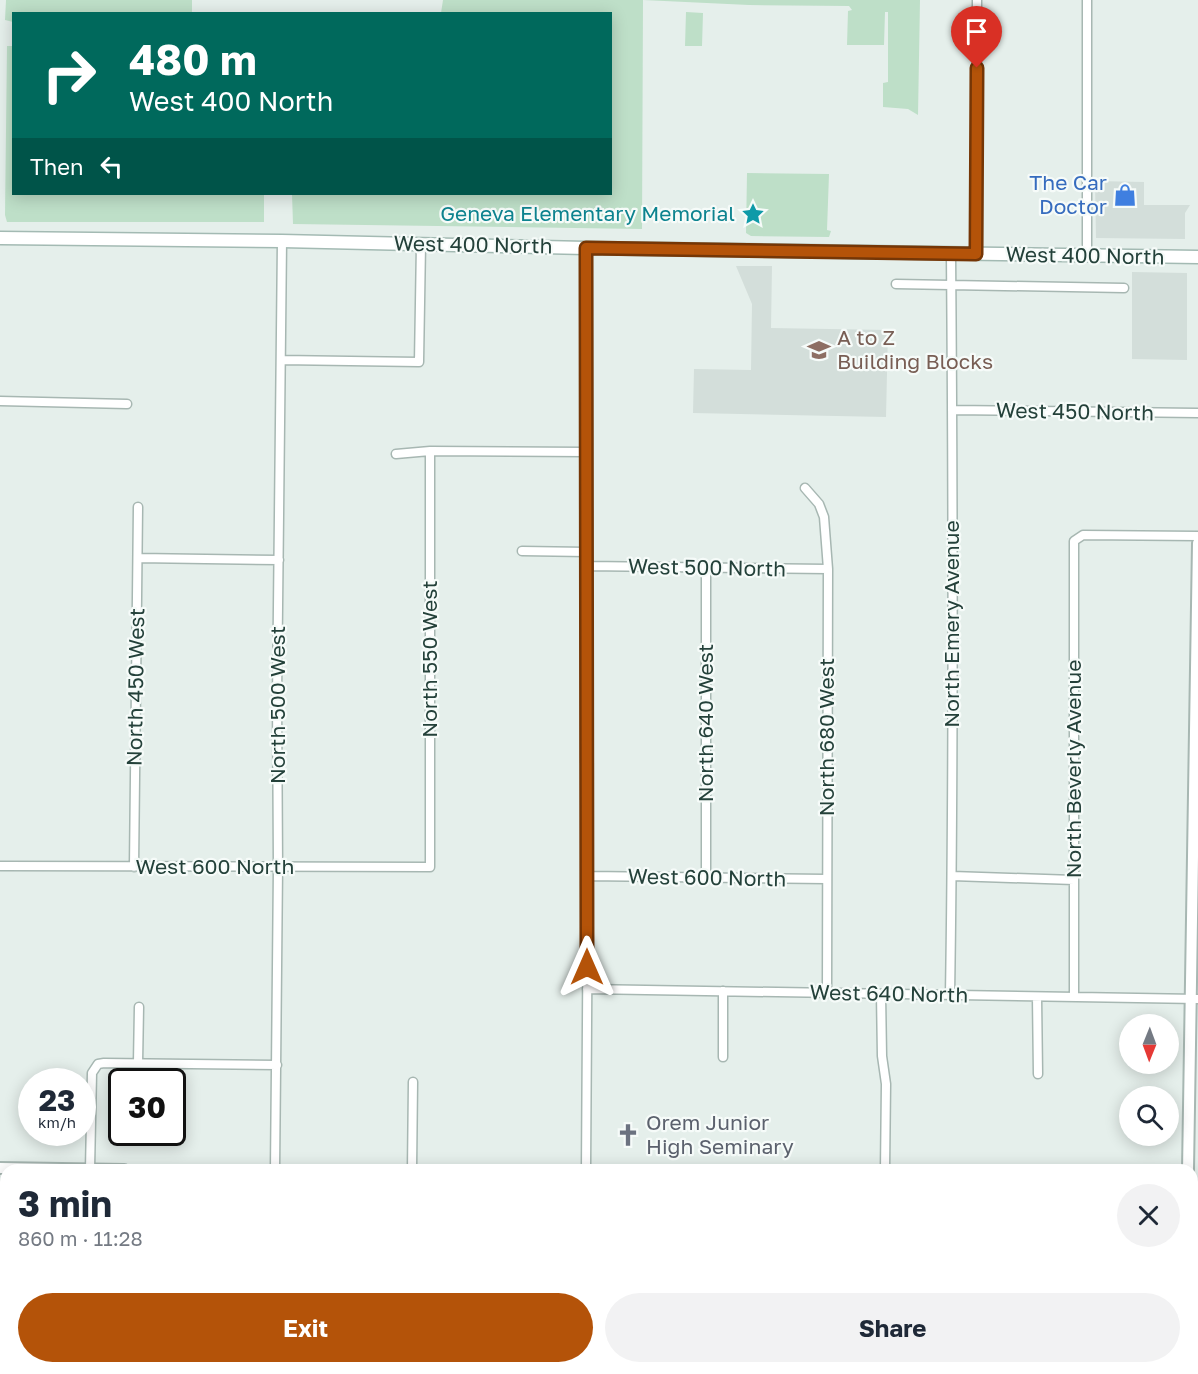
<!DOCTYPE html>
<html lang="en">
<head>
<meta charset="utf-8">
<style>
  :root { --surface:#fff; --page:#f2f2f3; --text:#1f2937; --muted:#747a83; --accent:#b45309 }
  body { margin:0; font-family:"Golos Text",sans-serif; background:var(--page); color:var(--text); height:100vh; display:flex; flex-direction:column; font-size:22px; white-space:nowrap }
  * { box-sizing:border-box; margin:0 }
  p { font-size:20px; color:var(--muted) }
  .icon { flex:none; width:33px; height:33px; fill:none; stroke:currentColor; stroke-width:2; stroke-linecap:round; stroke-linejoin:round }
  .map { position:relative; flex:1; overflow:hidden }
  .side { position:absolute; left:0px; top:1164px; width:1198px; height:210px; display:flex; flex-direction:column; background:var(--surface); border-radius:18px 18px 0 0; box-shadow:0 3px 15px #0003 }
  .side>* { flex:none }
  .banner { position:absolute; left:12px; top:12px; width:600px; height:183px; border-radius:0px; box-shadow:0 3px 15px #0003; background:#00695c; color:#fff; overflow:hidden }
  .needle { width:39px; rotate:181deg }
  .tools { position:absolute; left:1119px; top:1014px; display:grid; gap:12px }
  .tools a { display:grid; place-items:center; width:60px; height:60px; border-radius:50%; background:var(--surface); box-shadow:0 3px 15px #0003; font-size:30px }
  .speed { position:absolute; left:18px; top:1068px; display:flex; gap:12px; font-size:30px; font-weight:700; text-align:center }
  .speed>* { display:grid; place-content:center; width:78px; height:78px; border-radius:50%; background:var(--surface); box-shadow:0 3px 15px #0003; line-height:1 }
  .speed small { font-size:15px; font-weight:400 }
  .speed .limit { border:3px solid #111; border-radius:9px; background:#fff; color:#111 }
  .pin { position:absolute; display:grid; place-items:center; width:51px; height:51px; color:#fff; margin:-62px -26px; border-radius:50% 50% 50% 0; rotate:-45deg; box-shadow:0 0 6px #0007 }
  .pin .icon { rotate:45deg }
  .me { position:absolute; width:66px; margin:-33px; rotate:0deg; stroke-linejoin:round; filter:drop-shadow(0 0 4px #0008) }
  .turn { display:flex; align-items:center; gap:21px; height:126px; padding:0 18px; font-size:27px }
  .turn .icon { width:78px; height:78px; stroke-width:2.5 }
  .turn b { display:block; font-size:42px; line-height:51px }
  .then { display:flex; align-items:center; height:57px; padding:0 18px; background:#0003; gap:12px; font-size:22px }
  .round { display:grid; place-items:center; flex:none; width:63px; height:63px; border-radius:32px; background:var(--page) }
  .summary { display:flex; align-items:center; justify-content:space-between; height:102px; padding:0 18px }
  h1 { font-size:36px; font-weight:700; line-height:45px }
  .cta { display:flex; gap:12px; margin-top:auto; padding:12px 18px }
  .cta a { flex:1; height:69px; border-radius:36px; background:var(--accent); color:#fff; font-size:24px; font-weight:700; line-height:69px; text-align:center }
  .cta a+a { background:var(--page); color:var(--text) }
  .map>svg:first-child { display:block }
  .built { fill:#d3deda }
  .green { fill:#bedfc8 }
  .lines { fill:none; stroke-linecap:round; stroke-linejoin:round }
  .minor-casing { stroke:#a7b7b2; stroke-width:11 }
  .tertiary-casing { stroke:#a7b7b2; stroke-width:14 }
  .secondary-casing { stroke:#a3bab3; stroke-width:15 }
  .minor { stroke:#fff; stroke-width:8 }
  .tertiary { stroke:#fff; stroke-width:10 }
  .secondary { stroke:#fff; stroke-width:12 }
  .route-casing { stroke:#753606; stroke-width:15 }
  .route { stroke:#b45309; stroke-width:10 }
  .labels { text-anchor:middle; stroke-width:4.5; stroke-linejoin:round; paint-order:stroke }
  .shop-label { font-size:21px; fill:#366cbe; stroke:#f6fbf9; text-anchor:end }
  .culture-label { font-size:21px; fill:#0d838f; stroke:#f6fbf9; text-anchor:end }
  .street-label { font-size:21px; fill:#24413a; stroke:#f6fbf9 }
  .education-label { font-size:21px; fill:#785e54; stroke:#f6fbf9; text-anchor:start }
  .worship-label { font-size:21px; fill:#5b616d; stroke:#f6fbf9; text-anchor:start }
</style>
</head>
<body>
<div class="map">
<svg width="1198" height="1374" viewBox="0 0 1198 1374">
  <rect width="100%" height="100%" fill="#e5efeb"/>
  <path class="built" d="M 1095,181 L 1144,182 L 1144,205 L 1190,205 L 1185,213 L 1185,239 L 1096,238 Z
    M 736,266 L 772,266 L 771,328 L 888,330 L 886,417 L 693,413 L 694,369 L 751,370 L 752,304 Z
    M 1132,272 L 1187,273 L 1187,360 L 1132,359 Z
    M 596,1368 L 1167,1368 L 1167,1374 L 596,1374 Z"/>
  <path class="green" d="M 6,0 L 192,0 L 192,13 L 14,14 L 13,22 L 5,20 Z
    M 443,0 L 920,0 L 918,115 L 908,109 L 883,107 L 883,83 L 888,82 L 888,12 L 885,12 L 884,45 L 847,45 L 848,11 L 852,10 L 849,6 L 749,5 L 643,0 L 642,229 L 293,224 L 292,194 L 610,194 L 610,14 L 441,13 Z
    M 686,12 L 703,13 L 702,46 L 685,46 Z
    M 7,46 L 14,46 L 14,194 L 264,194 L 264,222 L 7,222 L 5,215 Z
    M 747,173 L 829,174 L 827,230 L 831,231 L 829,237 L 751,236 L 746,233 Z
    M 783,1368 L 1167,1368 L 1167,1374 L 783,1374 Z"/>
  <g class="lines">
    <g class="minor-casing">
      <path id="minor" d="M 586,248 L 588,876 L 586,1170
        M 976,254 L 977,0
        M 1087,256 L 1087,0
        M 896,284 L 1124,288
        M 281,360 L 419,362 L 421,244
        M 0,401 L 127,404
        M 952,410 L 1198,413
        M 396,454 L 430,451 L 586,452
        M 805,488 L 819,504 L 824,517 L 828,569 L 827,993
        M 522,551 L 587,552
        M 138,558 L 279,560
        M 587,566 L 828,569
        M 0,866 L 430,867 L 430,451
        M 134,867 L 138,507
        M 588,876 L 826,879
        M 952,876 L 1074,880
        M 706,878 L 706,568
        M 587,989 L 1198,999
        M 881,994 L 882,1056 L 886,1084 L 885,1170
        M 950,995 C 954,748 953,501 951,254
        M 1037,997 L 1038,1074
        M 1074,997 L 1074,541 L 1083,535 L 1198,536
        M 723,1057 L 723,991
        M 138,1063 L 139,1007
        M 90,1169 L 92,1073 L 98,1064 L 104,1063 L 277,1065
        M 275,1170 L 278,867 L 277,698 L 282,241
        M 412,1170 L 413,1082
        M 0,1366 L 3,1368 L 139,1371 L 144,1368
        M 222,1368 L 222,1374
        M 428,1368 L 428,1374
        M 492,1369 L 586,1371"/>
    </g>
    <g class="tertiary-casing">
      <path id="tertiary" d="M 0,1168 L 124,1170
        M 1188,1170 L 1198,543
        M 1187,1374 L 1187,1368"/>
    </g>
    <g class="secondary-casing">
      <path id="secondary" d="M 0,238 L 282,241 L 586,248 L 1198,257"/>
    </g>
    <use href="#minor" class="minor"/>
    <use href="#tertiary" class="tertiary"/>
    <use href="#secondary" class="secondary"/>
  </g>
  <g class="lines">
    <g class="route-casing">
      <path id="route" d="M 587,967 L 586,248 L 976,254 L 977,68"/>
    </g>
    <use href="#route" class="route"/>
  </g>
  <defs>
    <g id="shop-bare" transform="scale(1.8)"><path d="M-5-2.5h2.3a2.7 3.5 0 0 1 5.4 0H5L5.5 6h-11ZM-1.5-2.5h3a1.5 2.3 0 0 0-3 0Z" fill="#3f7fe0" stroke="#f6fbf9" stroke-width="2.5" paint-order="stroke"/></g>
    <g id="sight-bare" transform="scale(1.8)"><path d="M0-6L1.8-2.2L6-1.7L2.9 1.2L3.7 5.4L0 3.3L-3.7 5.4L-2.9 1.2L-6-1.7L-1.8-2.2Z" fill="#0f9aa8" stroke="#f6fbf9" stroke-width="2.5" paint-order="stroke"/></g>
    <g id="school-bare" transform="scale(1.8)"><path d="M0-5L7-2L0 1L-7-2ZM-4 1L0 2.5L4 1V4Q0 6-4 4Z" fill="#8d6e63" stroke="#f6fbf9" stroke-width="2.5" paint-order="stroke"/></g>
    <g id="church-bare" transform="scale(1.8)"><path d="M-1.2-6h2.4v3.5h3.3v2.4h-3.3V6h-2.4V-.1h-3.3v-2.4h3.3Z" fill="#6b7280" stroke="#f6fbf9" stroke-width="2.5" paint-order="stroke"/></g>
  </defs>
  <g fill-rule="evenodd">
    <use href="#shop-bare" x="1125" y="195"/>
    <use href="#sight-bare" x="753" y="214"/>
    <use href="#school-bare" x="819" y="350"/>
    <use href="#church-bare" x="628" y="1135"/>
  </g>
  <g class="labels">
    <g class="shop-label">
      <text x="1107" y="190">The Car<tspan x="1107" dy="24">Doctor</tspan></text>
    </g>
    <g class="culture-label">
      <text x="735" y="221">Geneva Elementary Memorial</text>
    </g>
    <g class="street-label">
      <text transform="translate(473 245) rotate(1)" y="7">West 400 North</text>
      <text transform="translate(1085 256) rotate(1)" y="7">West 400 North</text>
      <text transform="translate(1075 412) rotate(1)" y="7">West 450 North</text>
      <text transform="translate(707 568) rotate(1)" y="7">West 500 North</text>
      <text transform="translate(952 624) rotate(-90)" y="7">North Emery Avenue</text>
      <text transform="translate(430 659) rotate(-90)" y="7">North 550 West</text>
      <text transform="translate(136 687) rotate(-89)" y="7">North 450 West</text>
      <text transform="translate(278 705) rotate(-90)" y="7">North 500 West</text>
      <text transform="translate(706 723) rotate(-90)" y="7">North 640 West</text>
      <text transform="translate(827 737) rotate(-90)" y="7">North 680 West</text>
      <text transform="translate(1074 769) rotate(-90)" y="7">North Beverly Avenue</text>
      <text x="215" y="874">West 600 North</text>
      <text transform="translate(707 878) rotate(1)" y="7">West 600 North</text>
      <text transform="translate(889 994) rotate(1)" y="7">West 640 North</text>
    </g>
    <g class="education-label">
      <text x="837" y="345">A to Z<tspan x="837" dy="24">Building Blocks</tspan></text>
    </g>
    <g class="worship-label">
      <text x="646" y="1130">Orem Junior<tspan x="646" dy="24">High Seminary</tspan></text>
    </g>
  </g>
</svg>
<div class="tools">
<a><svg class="needle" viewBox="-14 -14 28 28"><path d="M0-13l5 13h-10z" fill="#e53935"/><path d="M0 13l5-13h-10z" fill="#747a83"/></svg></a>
<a><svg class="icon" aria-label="search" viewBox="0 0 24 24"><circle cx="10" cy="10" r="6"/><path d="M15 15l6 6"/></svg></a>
</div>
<div class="speed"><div>23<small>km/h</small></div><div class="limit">30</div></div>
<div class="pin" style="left:977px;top:68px;background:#d93025"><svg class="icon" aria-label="arrive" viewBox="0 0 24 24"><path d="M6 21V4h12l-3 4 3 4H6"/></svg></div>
<svg class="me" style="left:587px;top:967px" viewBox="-20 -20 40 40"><path d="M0-17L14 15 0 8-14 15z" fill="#b45309" stroke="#fff" stroke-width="4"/></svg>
<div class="banner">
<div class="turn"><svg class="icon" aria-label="right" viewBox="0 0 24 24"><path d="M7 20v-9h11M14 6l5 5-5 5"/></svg><div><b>480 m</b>West 400 North</div></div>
<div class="then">Then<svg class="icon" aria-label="left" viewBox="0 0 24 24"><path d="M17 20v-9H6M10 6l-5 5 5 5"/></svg></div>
</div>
<section class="side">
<div class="summary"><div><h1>3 min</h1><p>860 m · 11:28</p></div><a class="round"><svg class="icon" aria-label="close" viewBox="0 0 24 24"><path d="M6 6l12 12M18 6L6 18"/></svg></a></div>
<div class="cta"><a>Exit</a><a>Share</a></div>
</section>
</div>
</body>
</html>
